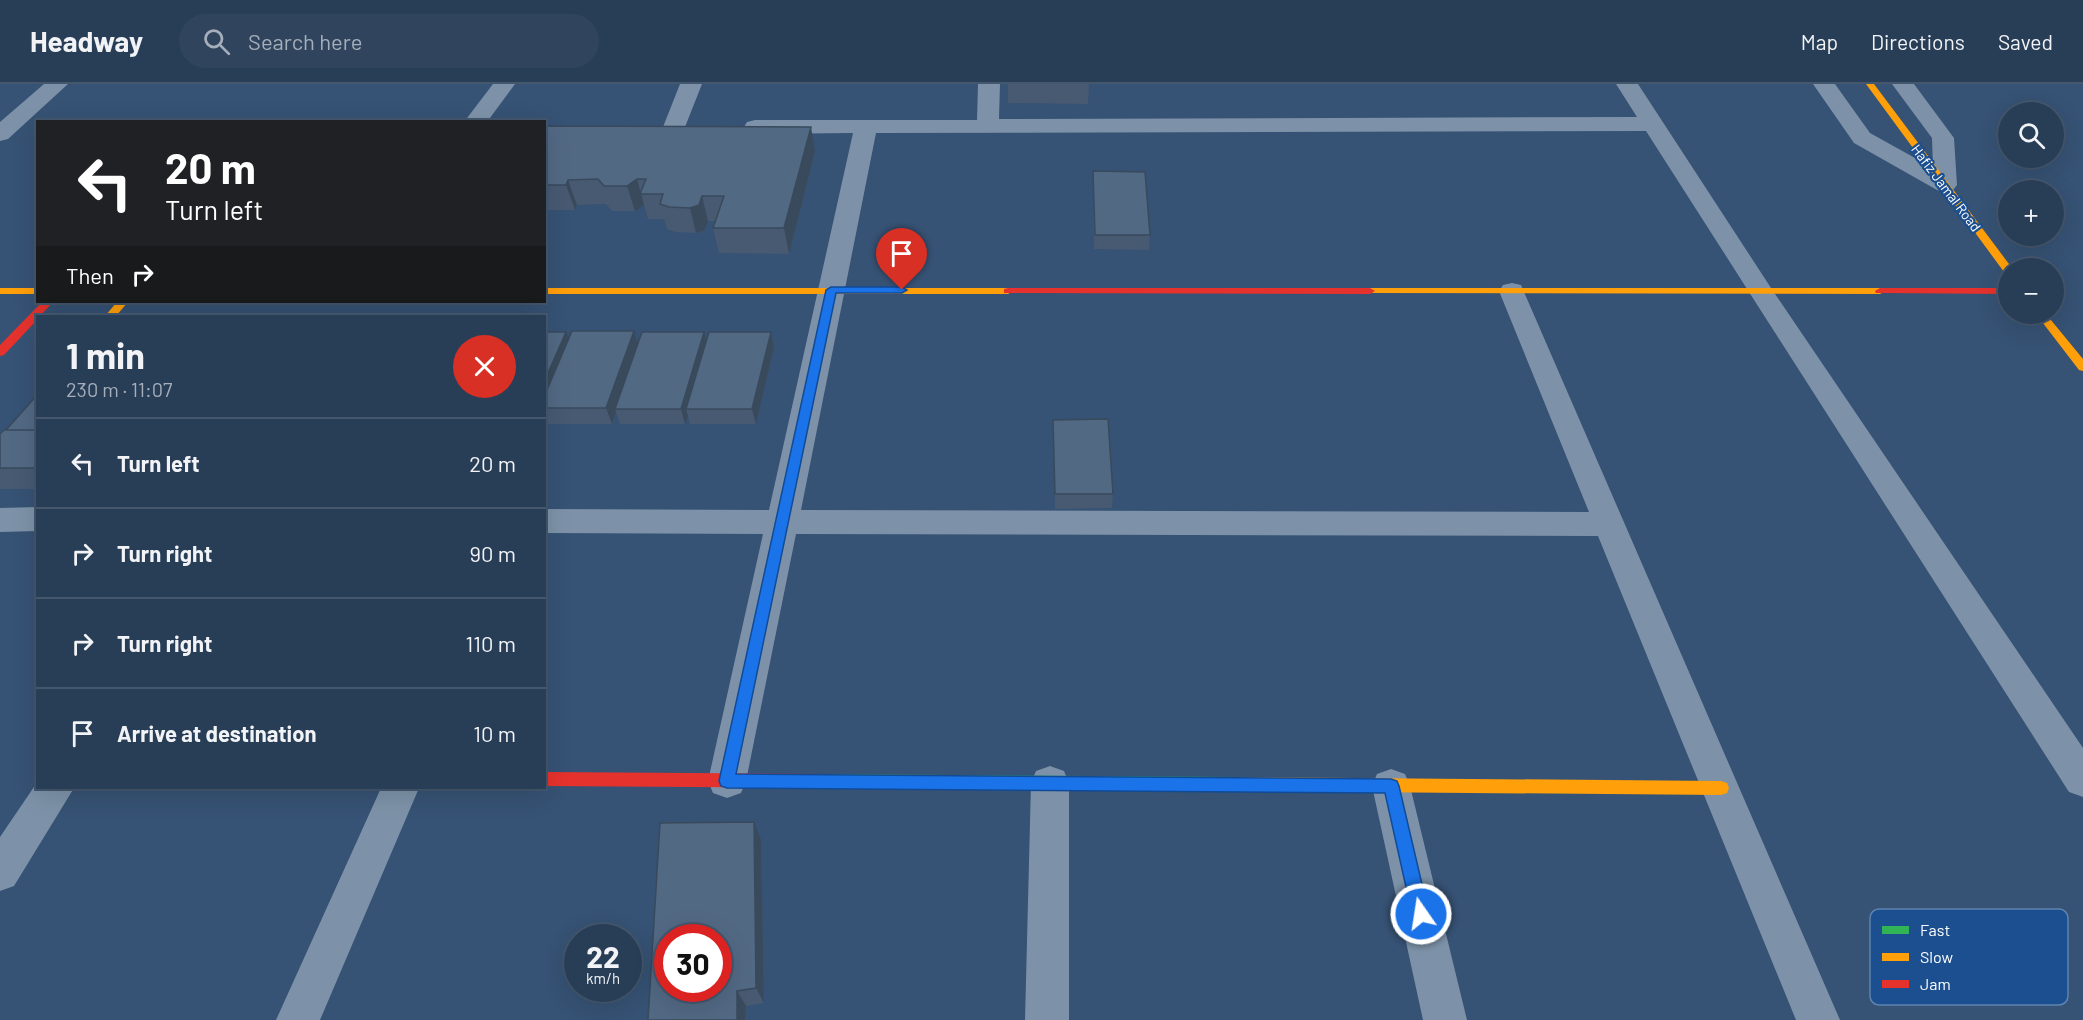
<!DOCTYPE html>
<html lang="en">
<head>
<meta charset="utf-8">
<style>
  :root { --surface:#283e57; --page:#30455d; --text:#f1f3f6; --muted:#a5aeba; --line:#44576d }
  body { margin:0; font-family:Barlow,sans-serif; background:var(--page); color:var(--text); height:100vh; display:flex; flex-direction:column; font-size:22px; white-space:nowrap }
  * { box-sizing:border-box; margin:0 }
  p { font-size:20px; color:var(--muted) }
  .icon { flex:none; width:33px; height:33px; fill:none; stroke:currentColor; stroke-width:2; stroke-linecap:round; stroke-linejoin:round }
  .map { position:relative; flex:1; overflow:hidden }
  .sheet { position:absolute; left:36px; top:231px; width:510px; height:474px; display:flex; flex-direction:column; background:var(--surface); border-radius:0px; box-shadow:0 6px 24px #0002,0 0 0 2px var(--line) }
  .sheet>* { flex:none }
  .hud { position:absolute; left:36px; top:36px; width:510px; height:183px; border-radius:0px; box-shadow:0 6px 24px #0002,0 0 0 2px var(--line); background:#202124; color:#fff; overflow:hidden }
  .fabs { position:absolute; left:1998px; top:18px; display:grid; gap:12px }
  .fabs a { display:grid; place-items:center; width:66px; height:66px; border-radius:50%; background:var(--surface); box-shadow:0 6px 24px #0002,0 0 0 2px var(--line); font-size:30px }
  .speed { position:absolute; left:564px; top:840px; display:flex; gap:12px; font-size:30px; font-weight:700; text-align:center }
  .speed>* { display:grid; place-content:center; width:78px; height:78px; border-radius:50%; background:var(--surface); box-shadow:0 6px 24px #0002,0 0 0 2px var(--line); line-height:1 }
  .speed small { font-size:15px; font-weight:400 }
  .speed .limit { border:9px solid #d22; background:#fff; color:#111 }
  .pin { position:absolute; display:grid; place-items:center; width:51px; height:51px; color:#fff; margin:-62px -26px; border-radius:50% 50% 50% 0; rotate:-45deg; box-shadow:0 0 6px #0007 }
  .pin .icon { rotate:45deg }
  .me { position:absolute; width:66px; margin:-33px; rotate:347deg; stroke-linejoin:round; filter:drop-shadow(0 0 4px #0008) }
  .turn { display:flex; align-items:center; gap:21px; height:126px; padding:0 30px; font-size:27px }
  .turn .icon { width:78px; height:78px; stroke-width:2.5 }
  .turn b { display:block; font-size:42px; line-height:51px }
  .then { display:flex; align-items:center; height:57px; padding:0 30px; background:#0003; gap:12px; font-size:22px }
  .round { display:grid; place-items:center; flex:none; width:63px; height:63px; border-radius:32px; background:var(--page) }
  .summary { display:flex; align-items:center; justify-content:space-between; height:102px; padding:0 30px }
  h1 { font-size:36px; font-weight:700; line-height:45px }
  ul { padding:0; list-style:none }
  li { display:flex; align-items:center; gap:18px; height:90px; padding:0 30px; border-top:2px solid var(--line) }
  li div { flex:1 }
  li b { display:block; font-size:22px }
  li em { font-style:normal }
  header { display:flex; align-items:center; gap:36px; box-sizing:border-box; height:84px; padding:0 30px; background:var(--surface); border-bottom:2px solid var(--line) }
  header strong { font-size:28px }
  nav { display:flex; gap:33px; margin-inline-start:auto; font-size:21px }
  .search { width:420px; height:54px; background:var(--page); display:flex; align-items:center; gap:15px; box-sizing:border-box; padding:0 21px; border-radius:33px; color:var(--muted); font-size:22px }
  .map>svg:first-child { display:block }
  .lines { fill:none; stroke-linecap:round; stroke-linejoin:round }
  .street { fill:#7d92a8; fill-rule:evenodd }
  .fast { fill:#30b455; fill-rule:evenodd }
  .slow { fill:#ff9f0a; fill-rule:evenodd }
  .jam { fill:#e5322d; fill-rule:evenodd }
  .wall { fill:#475a72 }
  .shaded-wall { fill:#394a5c }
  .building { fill:#526984; stroke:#394a5c; stroke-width:1.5; fill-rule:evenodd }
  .route { fill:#1a73e8; stroke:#114b97; stroke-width:1.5 }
  .labels { text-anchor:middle; stroke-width:4.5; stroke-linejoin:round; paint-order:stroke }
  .far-street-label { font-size:14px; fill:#fff; stroke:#1b4f8f }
  .key { fill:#1b4f8f; stroke:#5f84b1; stroke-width:1.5 }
  .key-label { font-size:16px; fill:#fff }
</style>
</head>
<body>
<header>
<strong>Headway</strong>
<div class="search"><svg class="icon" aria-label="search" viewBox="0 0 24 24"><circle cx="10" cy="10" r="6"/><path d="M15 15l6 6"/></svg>Search here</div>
<nav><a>Map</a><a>Directions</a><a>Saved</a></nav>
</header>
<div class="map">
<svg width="2083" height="936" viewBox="0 0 2083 936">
  <rect width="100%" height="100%" fill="#365274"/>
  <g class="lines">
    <path class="street" d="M 44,0 L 68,0 L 8,55 L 0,57 L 0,38 Z
      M 493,0 L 515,0 L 487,38 L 464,38 Z
      M 680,0 L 702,0 L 685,43 L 682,48 L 674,50 L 666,48 L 663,43 Z
      M 978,0 L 1000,0 L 999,35 L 1637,33 L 1616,0 L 1638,0 L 1773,207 L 2083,664 L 2083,713 L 2069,708 L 1646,47 L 876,49 L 801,426 L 1589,428 L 1499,207 L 1503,201 L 1512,199 L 1521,201 L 1840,936 L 1796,936 L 1598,452 L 796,450 L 746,697 L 741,709 L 727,714 L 713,709 L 708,697 L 763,450 L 544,449 L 544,425 L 769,426 L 853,49 L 755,50 L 747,48 L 744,43 L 747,38 L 755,36 L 977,36 Z
      M 1813,0 L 1835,0 L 1870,49 L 1933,84 L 1932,54 L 1892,0 L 1914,0 L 1954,54 L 1957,101 L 1953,106 L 1945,108 L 1937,106 L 1854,59 Z
      M 38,423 L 38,447 L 0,448 L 0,424 Z
      M 1050,682 L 1064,687 L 1069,699 L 1069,936 L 1025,936 L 1031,699 L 1036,687 Z
      M 1391,685 L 1405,690 L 1410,702 L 1467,936 L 1423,936 L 1372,702 L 1377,690 Z
      M 38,697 L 38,704 L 74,704 L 14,802 L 0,807 L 0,753 Z
      M 381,704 L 419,704 L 320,936 L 276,936 Z"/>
    <path class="fast" d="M 821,690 L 1239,693 L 1245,695 L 1247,700 L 1245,705 L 1239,707 L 821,704 L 815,702 L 813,697 L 815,692 Z"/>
    <path class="slow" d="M 1866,0 L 1874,0 L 2012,184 L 2008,184 L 2008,189 L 2004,188 Z
      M 0,204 L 38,204 L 38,210 L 0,210 Z
      M 544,204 L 1008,204 L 1013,207 L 1008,210 L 544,210 Z
      M 1370,204 L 1880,204 L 1885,207 L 1880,210 L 1366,209 L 1366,205 Z
      M 117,218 L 128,218 L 116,232 L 105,232 Z
      M 2036,230 L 2046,230 L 2083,275 L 2083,287 L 2079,286 Z
      M 1239,693 L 1721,697 L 1727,699 L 1729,704 L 1727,709 L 1721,711 L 1239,707 L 1233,705 L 1231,700 L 1233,695 Z"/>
    <path class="jam" d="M 1008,204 L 1370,204 L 1375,207 L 1370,210 L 1004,209 L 1004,205 Z
      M 1880,204 L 2008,204 L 2008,210 L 1876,209 L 1875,207 Z
      M 42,218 L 53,218 L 40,232 L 38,232 L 38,235 L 4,271 L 0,272 L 0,261 Z
      M 544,688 L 821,690 L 827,692 L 829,697 L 827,702 L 821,704 L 544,702 Z"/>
  </g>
  <path class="wall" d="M 1008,0 L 1089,0 L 1088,20 L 1008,19 Z
    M 544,42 L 815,67 L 789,170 L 719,169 L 713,144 L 715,137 L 708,137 L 705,146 L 696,149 L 676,148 L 667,145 L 664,135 L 648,135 L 644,121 L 635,127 L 612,127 L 606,120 L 577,121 L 575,126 L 544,126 Z
    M 1093,87 L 1150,151 L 1149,166 L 1094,165 L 1093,102 Z
    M 634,247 L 638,259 L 704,248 L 706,256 L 771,248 L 774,263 L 756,340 L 690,340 L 688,332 L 685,340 L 620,340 L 616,328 L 612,340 L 546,340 L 544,336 L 544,248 L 569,255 Z
    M 38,310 L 38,405 L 0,405 L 0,350 L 6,346 Z
    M 1053,336 L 1113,410 L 1112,424 L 1055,425 Z
    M 761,756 L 764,919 L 746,922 L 745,936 L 648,936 Z"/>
  <path class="shaded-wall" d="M 811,43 L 815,67 L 789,170 L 784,144 Z
    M 637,95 L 644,121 L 635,127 L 627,102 Z
    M 568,96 L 577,121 L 575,126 L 566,101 Z
    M 702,112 L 708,137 L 705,146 L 696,149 L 690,124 Z
    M 634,247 L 639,262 L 615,325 L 616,328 L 612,340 L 606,324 Z
    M 566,248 L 572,263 L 544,324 L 544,298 Z
    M 704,248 L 708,263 L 686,325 L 688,332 L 685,340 L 681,325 Z
    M 771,248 L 774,263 L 756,340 L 752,325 Z
    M 754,738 L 761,756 L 764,919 L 756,904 Z
    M 737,907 L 746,922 L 745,936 L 737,936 Z"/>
  <path class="building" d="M 544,42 L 811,43 L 784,144 L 713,144 L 724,112 L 702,112 L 699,121 L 690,124 L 669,123 L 660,120 L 663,110 L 640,110 L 646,95 L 637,95 L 627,102 L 604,102 L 598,95 L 568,96 L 566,101 L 544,101 Z
    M 1093,87 L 1145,88 L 1150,151 L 1095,151 Z
    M 572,247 L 634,247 L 606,324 L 544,324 L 544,313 Z
    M 544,248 L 566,248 L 544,298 Z
    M 642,248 L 704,248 L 681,325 L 615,325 Z
    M 709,248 L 771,248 L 752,325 L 686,325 Z
    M 38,310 L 38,346 L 6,346 Z
    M 1108,335 L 1113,410 L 1055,410 L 1053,336 Z
    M 4,346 L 38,346 L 38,384 L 0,384 L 0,350 Z
    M 754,738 L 756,904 L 737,907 L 737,936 L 648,936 L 660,739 ZM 668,854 L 718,854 L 718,904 L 668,904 Z"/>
  <path class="route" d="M 831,203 L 902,203 L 907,206 L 902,209 L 836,209 L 736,690 L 1391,695 L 1397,697 L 1399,702 L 1429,830 L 1427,836 L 1421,838 L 1415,836 L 1412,830 L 1385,709 L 727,704 L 721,702 L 719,697 L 826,206 Z"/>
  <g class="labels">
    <g class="far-street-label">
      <text transform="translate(1946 104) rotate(53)" y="5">Hafiz Jamal Road</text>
    </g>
  </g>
  <rect x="1870" y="825" width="198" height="96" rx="9" class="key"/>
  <rect x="1882" y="842" width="27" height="8" fill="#30b455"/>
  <rect x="1882" y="869" width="27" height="8" fill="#ff9f0a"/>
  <rect x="1882" y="896" width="27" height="8" fill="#e5322d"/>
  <g class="key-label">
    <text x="1920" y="852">Fast</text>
    <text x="1920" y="879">Slow</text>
    <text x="1920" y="906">Jam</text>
  </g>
</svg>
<div class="fabs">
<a><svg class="icon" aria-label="search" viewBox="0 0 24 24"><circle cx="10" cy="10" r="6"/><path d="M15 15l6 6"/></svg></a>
<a>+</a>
<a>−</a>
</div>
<div class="speed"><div>22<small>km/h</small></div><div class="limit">30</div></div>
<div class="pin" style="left:902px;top:206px;background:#d93025"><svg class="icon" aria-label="arrive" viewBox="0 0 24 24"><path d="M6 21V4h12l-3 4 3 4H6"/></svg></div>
<svg class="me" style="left:1421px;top:830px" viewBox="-20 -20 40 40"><circle r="17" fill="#1a73e8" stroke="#fff" stroke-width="3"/><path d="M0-11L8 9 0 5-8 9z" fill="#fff"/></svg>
<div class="hud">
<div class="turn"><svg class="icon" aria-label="left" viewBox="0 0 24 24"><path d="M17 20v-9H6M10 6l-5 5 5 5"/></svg><div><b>20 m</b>Turn left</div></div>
<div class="then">Then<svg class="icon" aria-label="right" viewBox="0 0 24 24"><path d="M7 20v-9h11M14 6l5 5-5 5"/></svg></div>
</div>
<section class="sheet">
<div class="summary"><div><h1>1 min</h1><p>230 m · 11:07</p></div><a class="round" style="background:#d93025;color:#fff"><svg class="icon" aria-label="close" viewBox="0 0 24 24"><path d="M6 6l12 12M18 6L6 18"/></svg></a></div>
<ul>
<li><svg class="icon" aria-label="left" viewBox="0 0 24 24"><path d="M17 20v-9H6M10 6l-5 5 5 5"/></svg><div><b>Turn left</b></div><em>20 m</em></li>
<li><svg class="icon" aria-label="right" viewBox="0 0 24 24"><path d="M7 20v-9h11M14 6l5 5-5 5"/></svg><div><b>Turn right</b></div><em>90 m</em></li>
<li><svg class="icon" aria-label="right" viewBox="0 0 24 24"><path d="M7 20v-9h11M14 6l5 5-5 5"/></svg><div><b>Turn right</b></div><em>110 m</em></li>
<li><svg class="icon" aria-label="arrive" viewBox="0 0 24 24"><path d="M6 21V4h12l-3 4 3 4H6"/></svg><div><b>Arrive at destination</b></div><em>10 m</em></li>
</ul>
</section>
</div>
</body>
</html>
